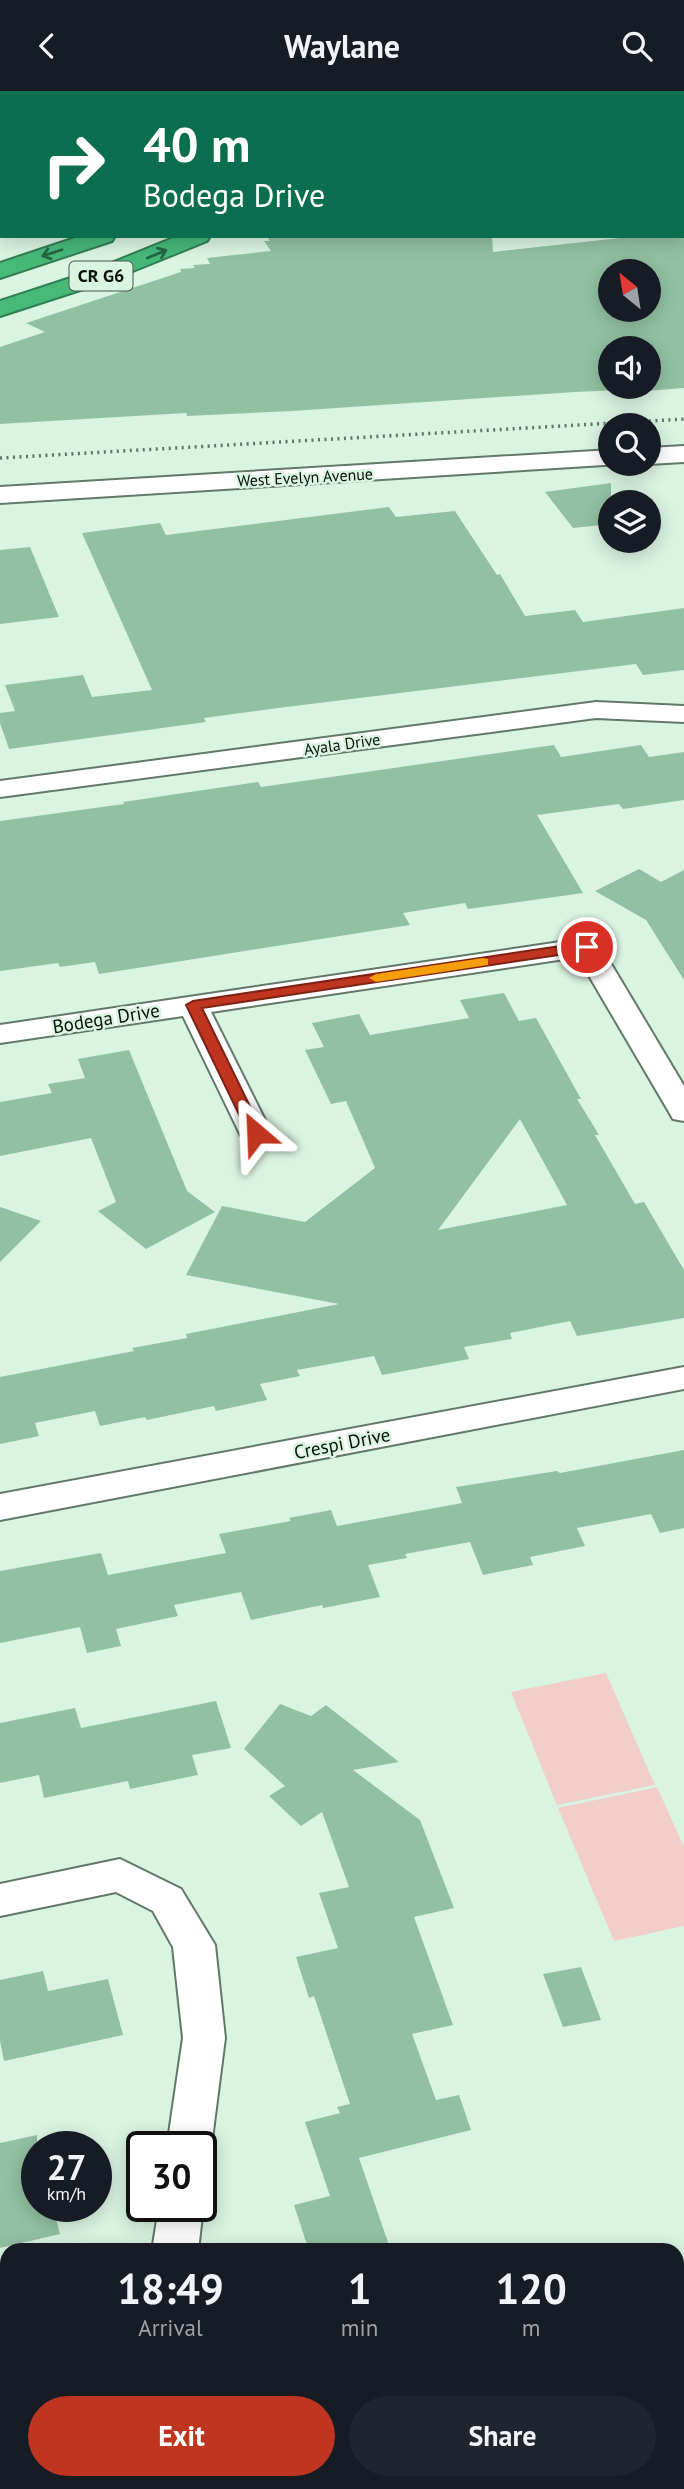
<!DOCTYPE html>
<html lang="en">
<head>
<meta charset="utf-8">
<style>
  :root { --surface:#171b24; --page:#20242c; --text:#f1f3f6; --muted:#9ea1a6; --accent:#c0351f }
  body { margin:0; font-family:"PT Sans",sans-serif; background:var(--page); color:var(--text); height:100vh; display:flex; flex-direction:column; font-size:26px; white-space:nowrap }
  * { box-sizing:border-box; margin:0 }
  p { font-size:23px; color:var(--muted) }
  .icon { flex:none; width:38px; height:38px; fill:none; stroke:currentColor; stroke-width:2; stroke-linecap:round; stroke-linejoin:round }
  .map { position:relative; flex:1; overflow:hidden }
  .side { position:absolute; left:0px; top:2152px; width:684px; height:247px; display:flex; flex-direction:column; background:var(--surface); border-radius:21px 21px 0 0; box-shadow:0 4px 18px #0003 }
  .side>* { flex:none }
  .top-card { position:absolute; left:0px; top:0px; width:684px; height:147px; box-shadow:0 4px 18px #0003; background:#0b6e4f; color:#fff; overflow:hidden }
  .needle { width:46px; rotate:330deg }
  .fabs { position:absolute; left:598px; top:168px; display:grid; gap:14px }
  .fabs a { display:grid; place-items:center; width:63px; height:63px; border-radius:50%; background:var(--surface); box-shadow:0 4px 18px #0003; font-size:35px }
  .speed { position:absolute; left:21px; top:2040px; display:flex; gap:14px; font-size:35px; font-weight:700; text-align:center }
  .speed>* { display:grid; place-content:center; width:91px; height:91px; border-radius:50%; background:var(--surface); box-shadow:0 4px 18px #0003; line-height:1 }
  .speed small { font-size:18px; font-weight:400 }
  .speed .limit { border:4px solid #111; border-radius:10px; background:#fff; color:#111 }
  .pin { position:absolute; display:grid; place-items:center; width:60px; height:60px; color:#fff; margin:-30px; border:4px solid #fff; border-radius:50%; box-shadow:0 2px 7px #0007 }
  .me { position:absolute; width:77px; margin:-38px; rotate:334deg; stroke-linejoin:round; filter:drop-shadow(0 0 5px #0008) }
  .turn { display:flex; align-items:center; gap:24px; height:147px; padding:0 28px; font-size:32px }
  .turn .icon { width:91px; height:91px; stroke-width:2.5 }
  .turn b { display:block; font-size:49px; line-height:60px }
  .eta { display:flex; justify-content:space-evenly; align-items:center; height:119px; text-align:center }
  .eta b { font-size:42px; font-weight:700; line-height:49px }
  .cta { display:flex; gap:14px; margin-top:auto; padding:14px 28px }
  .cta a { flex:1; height:80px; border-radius:42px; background:var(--accent); color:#fff; font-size:28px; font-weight:700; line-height:80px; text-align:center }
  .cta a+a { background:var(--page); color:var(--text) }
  header { display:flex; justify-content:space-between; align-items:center; height:91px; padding:0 28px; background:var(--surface); font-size:32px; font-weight:700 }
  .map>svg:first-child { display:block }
  .green { fill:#f1cfc8 }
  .building { fill:#92c1a2; fill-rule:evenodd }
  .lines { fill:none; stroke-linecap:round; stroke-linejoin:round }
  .street-casing { stroke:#627969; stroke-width:4 }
  .secondary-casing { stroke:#627969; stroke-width:4 }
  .highway-casing { stroke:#307e52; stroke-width:4 }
  .street { fill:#fff; fill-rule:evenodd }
  .secondary { fill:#fff; fill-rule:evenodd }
  .highway { fill:#46b979; fill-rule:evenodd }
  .rail { stroke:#627267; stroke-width:3.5; stroke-dasharray:2 4.5; stroke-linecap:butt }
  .oneway { stroke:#276542 }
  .route { fill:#c0351f; stroke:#7d2214; stroke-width:2 }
  .slow { fill:#f59e0b }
  .labels { text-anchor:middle; stroke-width:5; stroke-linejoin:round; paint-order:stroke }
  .far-street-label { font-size:16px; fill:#08110b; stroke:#daf4e2 }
  .shield { fill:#daf4e2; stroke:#47554c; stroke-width:2 }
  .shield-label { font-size:18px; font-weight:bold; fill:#08110b }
  .street-label { font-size:19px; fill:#08110b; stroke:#daf4e2 }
</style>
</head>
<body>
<header><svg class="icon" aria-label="back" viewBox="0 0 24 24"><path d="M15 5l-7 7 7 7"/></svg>Waylane<svg class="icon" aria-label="search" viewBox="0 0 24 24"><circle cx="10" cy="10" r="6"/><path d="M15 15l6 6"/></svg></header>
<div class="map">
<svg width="684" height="2398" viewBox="0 0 684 2398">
  <rect width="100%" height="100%" fill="#daf4e2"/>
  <path class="green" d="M 606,1582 L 655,1694 L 557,1714 L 511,1601 Z
    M 657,1696 L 684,1756 L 684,1835 L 614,1850 L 558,1717 Z"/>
  <path class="building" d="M 267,145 L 492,145 L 493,161 L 638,145 L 684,145 L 684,297 L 620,302 L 619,299 L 575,301 L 292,320 L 187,325 L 186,322 L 0,333 L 0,256 L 45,241 L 26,232 L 181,181 L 180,178 L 195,177 L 193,174 L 210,173 L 207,167 L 271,160 L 264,150 L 270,150 ZM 611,180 L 649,180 L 649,219 L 611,219 ZM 611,257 L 649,257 L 649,296 L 611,296 Z
    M 611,392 L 611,433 L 573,437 L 545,401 Z
    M 389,416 L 396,426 L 455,420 L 497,484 L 500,483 L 525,525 L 575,519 L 583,531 L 684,517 L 684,579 L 643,584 L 636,573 L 278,617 L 204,627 L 206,631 L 9,658 L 0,632 L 0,622 L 15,620 L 5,594 L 83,584 L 92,606 L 152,599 L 82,442 L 160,432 L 166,444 Z
    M 30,456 L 59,526 L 0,533 L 0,459 Z
    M 554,654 L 561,666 L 641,654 L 649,666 L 684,661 L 684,709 L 623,718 L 619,713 L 537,724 L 583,802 L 468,818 L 465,812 L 403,822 L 410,834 L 99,883 L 95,871 L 60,876 L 58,872 L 0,880 L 0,730 L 124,713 L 123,711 L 258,691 L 261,696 Z
    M 639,778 L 661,791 L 684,779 L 684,889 L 646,829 L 595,800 Z
    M 504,902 L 519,930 L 536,927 L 581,1008 L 577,1008 L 599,1044 L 595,1044 L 635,1113 L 644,1111 L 684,1179 L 684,1227 L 577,1245 L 570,1230 L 510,1242 L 512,1248 L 464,1256 L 469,1268 L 382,1284 L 374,1265 L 297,1279 L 300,1285 L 260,1293 L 267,1309 L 216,1320 L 214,1315 L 147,1329 L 145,1326 L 100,1335 L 95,1320 L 35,1332 L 39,1345 L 0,1353 L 0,1286 L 134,1260 L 132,1257 L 187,1247 L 186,1243 L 339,1213 L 186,1184 L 222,1115 L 305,1131 L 375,1077 L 346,1010 L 331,1013 L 305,959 L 324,956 L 312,932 L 359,923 L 370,944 L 469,927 L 460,909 ZM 520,1028 L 567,1114 L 438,1139 Z
    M 129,959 L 187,1100 L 215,1121 L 146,1158 L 98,1120 L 116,1111 L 91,1047 L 0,1065 L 0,1011 L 52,1002 L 48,993 L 85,987 L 78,968 Z
    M 0,1116 L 41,1130 L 0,1171 Z
    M 684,1359 L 684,1437 L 660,1442 L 651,1423 L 577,1437 L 585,1455 L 530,1466 L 533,1474 L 483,1484 L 470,1451 L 405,1463 L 407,1467 L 368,1474 L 380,1506 L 323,1517 L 322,1514 L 251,1529 L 241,1501 L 174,1514 L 178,1525 L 116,1538 L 121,1555 L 87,1562 L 80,1536 L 0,1552 L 0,1480 L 101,1462 L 108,1484 L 161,1474 L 226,1462 L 219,1443 L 291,1430 L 289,1427 L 331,1419 L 337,1435 L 462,1412 L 456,1396 L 557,1380 L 560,1382 Z
    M 216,1610 L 231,1657 L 192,1664 L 198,1684 L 130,1698 L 128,1690 L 44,1707 L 39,1684 L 0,1692 L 0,1632 L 75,1617 L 81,1637 Z
    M 280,1613 L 311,1625 L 326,1614 L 399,1671 L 353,1679 L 420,1729 L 454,1817 L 414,1826 L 453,1934 L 412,1943 L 436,2009 L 459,2004 L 471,2039 L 359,2067 L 391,2160 L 309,2160 L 294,2114 L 330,2105 L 305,2031 L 340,2022 L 337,2016 L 350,2013 L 314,1905 L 309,1907 L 296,1866 L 338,1857 L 319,1802 L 349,1796 L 322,1721 L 301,1735 L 269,1705 L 285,1695 L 244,1658 Z
    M 581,1876 L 601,1929 L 563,1936 L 543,1883 Z
    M 43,1880 L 48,1900 L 108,1888 L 123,1944 L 4,1970 L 0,1950 L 0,1889 Z
    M 37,2044 L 37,2116 L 53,2116 L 60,2143 L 0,2157 L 0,2052 Z"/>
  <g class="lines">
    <g class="street-casing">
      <path id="street" d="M 596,611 L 684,615 L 684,631 L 596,627 L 0,706 L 0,690 Z
        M 587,847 L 597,850 L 601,856 L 684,995 L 684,1030 L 673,1028 L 669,1021 L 578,866 L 211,921 L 272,1043 L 267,1050 L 256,1052 L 245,1050 L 240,1043 L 183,925 L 0,952 L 0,934 Z
        M 684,1276 L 684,1298 L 0,1429 L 0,1403 Z
        M 120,1768 L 181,1798 L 215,1854 L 225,1947 L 211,2056 L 205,2069 L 201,2071 L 201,2056 L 167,2056 L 183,1947 L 173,1856 L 153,1820 L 116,1801 L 0,1825 L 0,1793 Z
        M 201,2111 L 203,2116 L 198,2160 L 152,2160 L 159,2116 L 201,2116 Z
        M 140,2392 L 188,2392 L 189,2398 L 141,2398 Z"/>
    </g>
    <g class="secondary-casing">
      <path id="secondary" d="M 684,355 L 684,371 L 649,373 L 649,357 Z
        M 611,359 L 611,373 L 620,373 L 0,412 L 0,396 Z
        M 684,2343 L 684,2395 L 677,2396 L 667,2392 L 677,2392 L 677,2344 Z
        M 540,2392 L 617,2392 L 614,2398 L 538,2398 Z"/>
    </g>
    <g class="highway-casing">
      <path id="highway" d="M 365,0 L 385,0 L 386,2 L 365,2 Z
        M 440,0 L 463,0 L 439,2 Z
        M 528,0 L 551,0 L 527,2 Z
        M 634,0 L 670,0 L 633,2 Z
        M 81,145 L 115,145 L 112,150 L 0,187 L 0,172 Z
        M 178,145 L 210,145 L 207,150 L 108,190 L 0,225 L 0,210 L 92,180 Z"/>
    </g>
    <use href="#street" class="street"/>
    <use href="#secondary" class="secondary"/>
    <use href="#highway" class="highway"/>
    <path class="rail" d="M 0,367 L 684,328"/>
  </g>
  <defs><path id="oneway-shaft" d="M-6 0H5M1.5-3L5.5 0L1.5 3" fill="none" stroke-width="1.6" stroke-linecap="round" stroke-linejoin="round" transform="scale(1.75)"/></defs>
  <g class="oneway">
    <use href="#oneway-shaft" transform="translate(52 162) rotate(162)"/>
    <use href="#oneway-shaft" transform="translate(157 163) rotate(-22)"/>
  </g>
  <path class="route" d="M 587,851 L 594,856 L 592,859 L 202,917 L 263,1042 L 256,1047 L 248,1042 L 186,914 L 193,910 Z"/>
  <path class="slow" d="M 483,867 L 488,868 L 488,874 L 376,891 L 369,887 L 376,883 Z"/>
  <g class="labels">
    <g class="far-street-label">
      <text transform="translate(305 386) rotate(-3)" y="6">West Evelyn Avenue</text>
      <text transform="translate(342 653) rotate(-8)" y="6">Ayala Drive</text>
    </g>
    <rect class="shield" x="69.5" y="170.5" width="63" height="29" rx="5"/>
    <g class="shield-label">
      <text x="101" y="191">CR G6</text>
    </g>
    <g class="street-label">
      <text transform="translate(106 927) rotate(-9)" y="7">Bodega Drive</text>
      <text transform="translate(342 1352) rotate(-11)" y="7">Crespi Drive</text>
    </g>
  </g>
</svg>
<div class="fabs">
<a><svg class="needle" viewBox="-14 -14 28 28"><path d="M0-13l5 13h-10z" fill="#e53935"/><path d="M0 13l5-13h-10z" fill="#9ea1a6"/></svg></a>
<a><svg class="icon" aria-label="sound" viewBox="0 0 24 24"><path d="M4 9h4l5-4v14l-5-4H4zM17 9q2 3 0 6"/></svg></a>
<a><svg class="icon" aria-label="search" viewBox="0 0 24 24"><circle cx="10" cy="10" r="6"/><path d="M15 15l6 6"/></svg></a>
<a><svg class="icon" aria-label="layers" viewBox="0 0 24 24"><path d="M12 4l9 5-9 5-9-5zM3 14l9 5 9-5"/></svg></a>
</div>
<div class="speed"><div>27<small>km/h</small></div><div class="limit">30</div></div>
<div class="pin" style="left:587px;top:856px;background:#d93025"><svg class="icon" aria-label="arrive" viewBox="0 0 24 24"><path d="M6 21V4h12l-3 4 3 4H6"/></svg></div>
<svg class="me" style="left:256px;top:1042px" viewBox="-20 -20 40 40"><path d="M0-17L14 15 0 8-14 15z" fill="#c0351f" stroke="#fff" stroke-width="4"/></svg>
<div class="top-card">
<div class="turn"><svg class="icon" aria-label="right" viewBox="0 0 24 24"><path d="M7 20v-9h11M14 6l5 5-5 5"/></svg><div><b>40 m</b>Bodega Drive</div></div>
</div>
<section class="side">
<div class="eta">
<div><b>18:49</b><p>Arrival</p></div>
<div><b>1</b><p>min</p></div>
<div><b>120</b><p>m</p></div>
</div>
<div class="cta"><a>Exit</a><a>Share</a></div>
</section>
</div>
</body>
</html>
